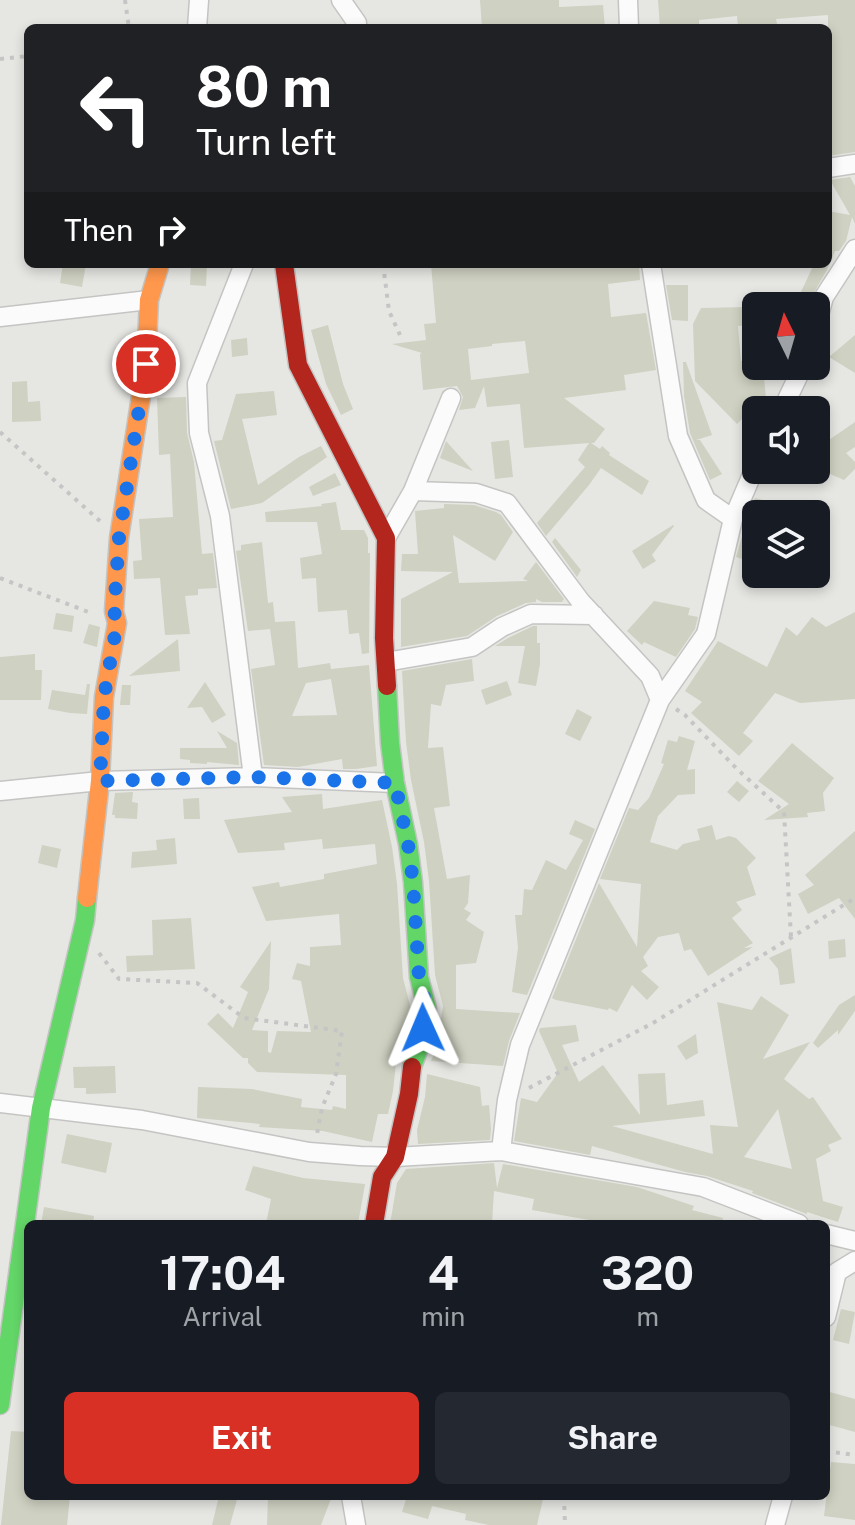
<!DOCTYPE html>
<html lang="en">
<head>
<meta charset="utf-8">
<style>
  :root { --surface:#171b24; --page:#242831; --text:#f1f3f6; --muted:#9ea1a6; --accent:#d93025 }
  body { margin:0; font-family:"Public Sans",sans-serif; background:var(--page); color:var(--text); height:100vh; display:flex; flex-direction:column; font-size:30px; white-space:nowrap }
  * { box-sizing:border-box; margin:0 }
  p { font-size:26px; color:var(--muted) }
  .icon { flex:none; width:44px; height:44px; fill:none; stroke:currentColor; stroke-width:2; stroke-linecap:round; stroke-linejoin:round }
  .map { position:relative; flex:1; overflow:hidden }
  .details { position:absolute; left:24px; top:1220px; width:806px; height:280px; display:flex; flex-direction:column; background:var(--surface); border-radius:12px; box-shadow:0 4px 12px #0003 }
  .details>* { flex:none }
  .guide { position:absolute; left:24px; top:24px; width:808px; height:244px; border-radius:12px; box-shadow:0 4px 12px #0003; background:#202124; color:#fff; overflow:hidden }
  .needle { width:52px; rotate:355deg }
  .tools { position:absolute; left:742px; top:292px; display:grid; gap:16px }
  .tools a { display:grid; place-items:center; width:88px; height:88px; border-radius:12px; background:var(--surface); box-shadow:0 4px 12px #0003; font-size:40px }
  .pin { position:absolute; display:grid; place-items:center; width:68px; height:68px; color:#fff; margin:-34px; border:4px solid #fff; border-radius:50%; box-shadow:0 2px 8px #0007 }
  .me { position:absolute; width:88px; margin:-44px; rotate:359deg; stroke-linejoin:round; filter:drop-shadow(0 0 6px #0008) }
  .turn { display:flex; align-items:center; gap:28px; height:168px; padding:0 40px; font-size:36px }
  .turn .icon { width:104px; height:104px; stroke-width:2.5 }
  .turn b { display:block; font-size:56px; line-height:68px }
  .then { display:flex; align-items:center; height:76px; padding:0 40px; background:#0003; gap:16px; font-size:30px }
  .eta { display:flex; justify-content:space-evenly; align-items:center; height:136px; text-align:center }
  .eta b { font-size:48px; font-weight:700; line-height:56px }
  .button { display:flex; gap:16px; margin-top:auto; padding:16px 40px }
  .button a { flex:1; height:92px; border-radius:12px; background:var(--accent); color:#fff; font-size:32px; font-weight:700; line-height:92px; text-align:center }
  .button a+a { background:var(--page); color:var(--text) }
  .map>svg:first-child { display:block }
  .building { fill:#cfd1c2; fill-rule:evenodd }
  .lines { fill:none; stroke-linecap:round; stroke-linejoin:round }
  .street-casing { stroke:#c4c5c3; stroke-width:21 }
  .fast-casing { stroke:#c4c5c3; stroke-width:21 }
  .slow-casing { stroke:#c4c5c3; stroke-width:21 }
  .jam-casing { stroke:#c4c5c3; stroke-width:21 }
  .path { stroke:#c5c5c5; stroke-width:4; stroke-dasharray:4 6; stroke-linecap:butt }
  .street { stroke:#fbfbfb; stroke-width:18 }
  .fast { stroke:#63d668; stroke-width:18 }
  .slow { stroke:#ff974d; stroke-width:18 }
  .jam { stroke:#b3261e; stroke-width:18 }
  .route { stroke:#1a73e8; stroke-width:14; stroke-dasharray:0 25.2 }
</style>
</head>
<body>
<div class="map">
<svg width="855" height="1525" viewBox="0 0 855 1525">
  <rect width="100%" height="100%" fill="#e6e7e3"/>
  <path class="building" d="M 480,0 L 559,0 L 559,7 L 603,5 L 605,28 L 482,28 Z
    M 658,0 L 855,0 L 855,152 L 828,156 L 828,15 L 776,19 L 777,24 L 756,27 L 738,28 L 737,16 L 699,20 L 699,28 L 660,28 Z
    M 850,177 L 855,186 L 855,224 L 852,217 L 846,241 L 839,251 L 835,251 L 827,270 L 812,296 L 801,292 L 814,264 L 828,264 L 828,211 L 850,215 L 830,180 Z
    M 63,264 L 86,264 L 82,287 L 60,283 Z
    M 191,264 L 207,264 L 206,286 L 190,285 Z
    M 431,264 L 639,264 L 640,280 L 608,284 L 611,317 L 646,313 L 656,370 L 624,375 L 626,390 L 564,398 L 605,429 L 594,443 L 591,443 L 600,449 L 602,446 L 610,453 L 609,455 L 649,481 L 642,495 L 601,468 L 589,485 L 546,536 L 537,523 L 585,467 L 578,460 L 589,443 L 524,448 L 520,404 L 487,407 L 484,386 L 475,408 L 459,410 L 463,397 L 457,386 L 423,390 L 420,354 L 422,353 L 392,344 L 426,340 L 424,324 L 436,323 ZM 525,341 L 529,373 L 471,380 L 468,349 L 492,346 L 492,344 Z
    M 666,285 L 688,285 L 688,321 L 672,320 Z
    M 747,307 L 747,325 L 738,326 L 741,361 L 752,360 L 753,378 L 764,378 L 767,409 L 751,410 L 737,424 L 695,381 L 693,324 L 701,308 Z
    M 328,325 L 343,384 L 353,409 L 341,415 L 326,384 L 311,330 Z
    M 855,335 L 855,373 L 829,357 Z
    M 247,338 L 248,355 L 232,357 L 231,340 Z
    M 683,362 L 686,362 L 712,435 L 696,440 L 700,440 L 722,474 L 710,480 L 690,433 L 684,396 Z
    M 27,381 L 28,402 L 40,401 L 41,421 L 12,422 L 12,382 Z
    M 274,391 L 277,415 L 242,419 L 258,485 L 299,457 L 321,446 L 327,457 L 262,503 L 231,509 L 214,441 L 222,440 L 236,394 Z
    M 186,397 L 187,433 L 194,462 L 202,554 L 213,553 L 217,588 L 198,589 L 198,595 L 185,596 L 190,634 L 165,635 L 160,578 L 134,579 L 133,561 L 142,560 L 139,519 L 173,517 L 170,454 L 159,455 L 157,398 Z
    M 855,422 L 855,447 L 846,453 L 855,462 L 855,469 L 844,480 L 816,468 L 816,457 L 823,444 Z
    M 509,440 L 513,477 L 495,479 L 491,442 Z
    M 446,441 L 473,471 L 440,458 Z
    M 335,473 L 341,485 L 313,496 L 309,487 Z
    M 755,498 L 797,508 L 797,514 L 750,514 Z
    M 336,502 L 341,530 L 364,530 L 368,538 L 368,553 L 370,553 L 369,653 L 362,654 L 359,633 L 349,634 L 347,610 L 318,612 L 316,578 L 302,579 L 300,558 L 322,554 L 317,522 L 266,522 L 265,512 L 322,506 L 321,504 Z
    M 444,504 L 474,505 L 496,512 L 501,515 L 513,532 L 495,561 L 453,535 L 459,583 L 528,581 L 523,579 L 536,562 L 564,599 L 562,602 L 542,602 L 536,599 L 536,602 L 526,603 L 497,616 L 467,636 L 401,647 L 401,599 L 453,572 L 401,571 L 402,554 L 418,554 L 415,511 L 444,508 Z
    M 673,525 L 674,526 L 652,555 L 656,561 L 643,569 L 632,551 Z
    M 743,533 L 756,538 L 756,546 L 751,562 L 736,557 Z
    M 555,538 L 581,570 L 577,577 L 552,542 Z
    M 262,542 L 268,603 L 273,602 L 275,622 L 295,621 L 298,668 L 330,663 L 331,669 L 369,665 L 377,766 L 356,769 L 343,769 L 342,759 L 298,767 L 264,765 L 251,669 L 275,665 L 270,629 L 248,631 L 236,551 L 241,550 L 241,545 ZM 331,679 L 337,715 L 292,716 L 306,683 Z
    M 654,601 L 690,608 L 688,615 L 698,617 L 695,629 L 676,657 L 644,642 L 642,645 L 627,631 Z
    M 855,612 L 855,699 L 800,703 L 775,693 L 743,733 L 753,741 L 739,756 L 691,713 L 702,702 L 685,691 L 718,641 L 767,667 L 786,627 L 797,636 L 812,617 L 826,627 Z
    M 56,613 L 74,616 L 72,632 L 53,629 Z
    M 89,624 L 100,627 L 97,647 L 83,643 Z
    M 533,626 L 537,626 L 537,643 L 540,643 L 540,664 L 536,686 L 518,683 L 525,646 L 495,646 L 508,638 Z
    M 178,639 L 180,671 L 129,676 Z
    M 35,654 L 35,670 L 42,670 L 41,700 L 0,700 L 0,657 Z
    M 472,659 L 474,681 L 446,685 L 441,706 L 431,704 L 428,748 L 443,747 L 450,806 L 434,808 L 447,879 L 470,875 L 468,903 L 464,909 L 471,913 L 466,920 L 484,932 L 476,963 L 456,965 L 456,1009 L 520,1013 L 509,1041 L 503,1066 L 431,1061 L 435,1051 L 443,1006 L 435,975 L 429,881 L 424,842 L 411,780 L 406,742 L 402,671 Z
    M 507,681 L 512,695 L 486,705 L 481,690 Z
    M 205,682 L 226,715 L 212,723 L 202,707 L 187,708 Z
    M 87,684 L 90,684 L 87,714 L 70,713 L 48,709 L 52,690 L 85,695 Z
    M 122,685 L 131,685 L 130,705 L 120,705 Z
    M 577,709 L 592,717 L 580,741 L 565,734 Z
    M 217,731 L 237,743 L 239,765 L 207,762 L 207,764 L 190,763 L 190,760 L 180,759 L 180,748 L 227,748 Z
    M 679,736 L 695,741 L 687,770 L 695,769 L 695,794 L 678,795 L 658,816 L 650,842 L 677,850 L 683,844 L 700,840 L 697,829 L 712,825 L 716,840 L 729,836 L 736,838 L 756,858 L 747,867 L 756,895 L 736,902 L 742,910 L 732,918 L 753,943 L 744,948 L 753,947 L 708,976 L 691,949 L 684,951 L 679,933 L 658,937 L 643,957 L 648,966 L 641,971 L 659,987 L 647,1000 L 632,985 L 617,1012 L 609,1008 L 608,1010 L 556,1000 L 552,998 L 599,883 L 637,947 L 641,884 L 600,879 L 629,808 L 638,810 L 649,798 L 664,764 L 661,763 L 668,740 L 677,742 Z
    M 792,743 L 834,778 L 823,793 L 825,811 L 807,813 L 808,817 L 764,820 L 789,804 L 758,781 Z
    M 737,781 L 749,791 L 739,802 L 727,792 Z
    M 133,792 L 132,802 L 138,803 L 137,819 L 115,818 L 115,815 L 112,815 L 115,793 Z
    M 322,794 L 323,809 L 382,800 L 392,847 L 397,884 L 403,978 L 411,1009 L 404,1043 L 396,1063 L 393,1091 L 388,1114 L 378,1114 L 372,1142 L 323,1131 L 259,1127 L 260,1124 L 197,1118 L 198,1087 L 252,1089 L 302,1099 L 301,1107 L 332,1110 L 333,1106 L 346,1109 L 346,1075 L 257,1072 L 248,1063 L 248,1058 L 243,1058 L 207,1024 L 218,1013 L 233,1028 L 248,992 L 240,987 L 271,941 L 269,989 L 252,1030 L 268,1031 L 268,1052 L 271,1053 L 277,1031 L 311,1032 L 301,981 L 292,979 L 297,963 L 310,966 L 310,947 L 341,945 L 339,914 L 266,921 L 252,887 L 279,882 L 280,887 L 324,879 L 324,874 L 377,864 L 375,844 L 323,849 L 322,839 L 284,843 L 285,850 L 238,853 L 224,820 L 292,812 L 282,797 Z
    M 199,798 L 200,819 L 184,819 L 183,799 Z
    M 575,820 L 595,829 L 527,995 L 512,992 L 518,948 L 515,915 L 522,915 L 524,889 L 532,890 L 546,860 L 566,870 L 583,840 L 569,834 Z
    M 855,831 L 855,919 L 839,898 L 808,914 L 798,894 L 814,885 L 805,875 Z
    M 175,838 L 177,864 L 131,868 L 132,852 L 157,850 L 156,840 Z
    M 42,845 L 61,849 L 57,868 L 38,863 Z
    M 191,918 L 195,969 L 127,972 L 126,956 L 153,955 L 152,920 Z
    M 845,939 L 846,957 L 829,959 L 828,941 Z
    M 791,948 L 795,983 L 780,985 L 778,969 L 769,958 Z
    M 855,995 L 855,1011 L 838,1035 L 838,1030 L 818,1048 L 813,1043 L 839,1005 Z
    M 761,996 L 789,1015 L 763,1059 L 810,1042 L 784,1079 L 809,1099 L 813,1097 L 842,1139 L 828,1145 L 831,1151 L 816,1159 L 823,1201 L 843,1207 L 838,1222 L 807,1212 L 807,1214 L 752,1193 L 753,1191 L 707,1176 L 685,1172 L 592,1146 L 590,1155 L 514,1141 L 521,1098 L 537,1102 L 558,1073 L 539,1031 L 540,1028 L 576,1025 L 579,1041 L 562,1045 L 579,1082 L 603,1065 L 640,1115 L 638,1074 L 665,1073 L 667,1105 L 703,1100 L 705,1116 L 612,1126 L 713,1154 L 710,1125 L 738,1127 L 717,1002 L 752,1010 ZM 778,1109 L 792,1169 L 744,1157 Z
    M 696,1034 L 698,1053 L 686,1060 L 677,1046 Z
    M 115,1066 L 116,1093 L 86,1094 L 86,1088 L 74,1088 L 73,1067 Z
    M 427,1074 L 480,1087 L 482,1106 L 489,1105 L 491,1129 L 490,1140 L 418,1144 L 417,1130 L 425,1097 Z
    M 67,1134 L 112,1143 L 106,1173 L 61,1163 Z
    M 494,1163 L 497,1188 L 503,1164 L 637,1187 L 694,1206 L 692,1210 L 723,1218 L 722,1224 L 594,1224 L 595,1221 L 532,1210 L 534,1199 L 494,1191 L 492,1224 L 390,1224 L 397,1183 L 406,1169 Z
    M 253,1166 L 303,1178 L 365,1184 L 358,1224 L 266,1224 L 271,1199 L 245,1190 Z
    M 44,1207 L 94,1216 L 93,1224 L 41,1224 Z
    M 841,1309 L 855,1312 L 849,1344 L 833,1340 Z
    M 826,1391 L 855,1399 L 855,1432 L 826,1424 Z
    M 11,1431 L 28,1432 L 28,1496 L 70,1496 L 67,1525 L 1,1525 Z
    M 831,1462 L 855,1464 L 855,1520 L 824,1516 Z
    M 219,1496 L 238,1496 L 230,1525 L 212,1525 Z
    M 268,1496 L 332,1496 L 321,1525 L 267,1525 Z
    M 407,1496 L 529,1496 L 543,1499 L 537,1525 L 489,1525 L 465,1520 L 466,1514 L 432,1506 L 428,1519 L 402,1512 Z"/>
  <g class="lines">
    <g class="street-casing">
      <path id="street" d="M 341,0 L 357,23 L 357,28
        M 628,0 L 629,28
        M 197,28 L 199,0
        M 828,168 L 855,164
        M 244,264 L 197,383 L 199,433 L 220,516 L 253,777
        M 651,264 L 678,436 L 706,500 L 733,519
        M 0,317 L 149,300
        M 816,326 L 824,297 L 855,249
        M 782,410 L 803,366
        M 413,491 L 476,493 L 507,503 L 581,602 L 650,676 L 660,700
        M 386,538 L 413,491 L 451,398
        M 386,662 L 472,647 L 502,627 L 531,614 L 594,615
        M 0,791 L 100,781 L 253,777 L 395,783
        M 0,1103 L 142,1120 L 309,1152 L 360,1156 L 395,1157 L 501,1151 L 703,1187 L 799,1224
        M 501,1151 L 507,1100 L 520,1045 L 660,700 L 706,634 L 733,519 L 756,465
        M 826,1234 L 855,1241
        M 826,1317 L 837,1272 L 855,1261
        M 351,1496 L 356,1525
        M 775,1525 L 783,1496"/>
    </g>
    <g class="fast-casing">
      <path id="fast" d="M 387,686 L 390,743 L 395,783 L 408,844 L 413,882 L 419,977 L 427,1009 L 419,1048 L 412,1067
        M 0,1405 L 41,1108 L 85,920 L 87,898"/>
    </g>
    <g class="slow-casing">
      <path id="slow" d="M 87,898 L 100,781 L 104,697 L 117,623 L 114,611 L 119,538 L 146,364 L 149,300 L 160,264"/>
    </g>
    <g class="jam-casing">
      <path id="jam" d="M 284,264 L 298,365 L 386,538 L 384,638 L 387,686
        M 374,1224 L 382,1177 L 395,1157 L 409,1094 L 412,1067"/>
    </g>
    <path class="path" d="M 125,0 L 129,28
      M 0,59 L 28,56
      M 383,264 L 389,311 L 400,335
      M 0,432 L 100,521
      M 0,578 L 91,613
      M 676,709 L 685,715 L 737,769 L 784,812 L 791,937
      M 99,953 L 119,979 L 197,983 L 244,1018 L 342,1031 L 336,1074 L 322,1108 L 317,1134
      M 529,1088 L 653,1023 L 855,898
      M 826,1451 L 855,1455
      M 564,1496 L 565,1525"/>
    <use href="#street" class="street"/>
    <use href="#fast" class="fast"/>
    <use href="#slow" class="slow"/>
    <use href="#jam" class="jam"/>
  </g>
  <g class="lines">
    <path class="route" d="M 146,364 L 119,538 L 114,611 L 117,623 L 104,697 L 100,781 L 253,777 L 395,783 L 408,844 L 413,882 L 419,977 L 427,1009 L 423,1028"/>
  </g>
</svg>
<div class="tools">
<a><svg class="needle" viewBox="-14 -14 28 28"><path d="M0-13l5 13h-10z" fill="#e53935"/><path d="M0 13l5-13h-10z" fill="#9ea1a6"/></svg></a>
<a><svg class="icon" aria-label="sound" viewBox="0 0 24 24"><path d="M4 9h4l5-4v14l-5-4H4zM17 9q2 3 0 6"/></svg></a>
<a><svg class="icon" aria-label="layers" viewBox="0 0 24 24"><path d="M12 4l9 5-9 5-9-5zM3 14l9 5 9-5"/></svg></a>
</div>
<div class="pin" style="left:146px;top:364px;background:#d93025"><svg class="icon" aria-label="arrive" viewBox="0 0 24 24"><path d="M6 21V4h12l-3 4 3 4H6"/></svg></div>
<svg class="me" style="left:423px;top:1028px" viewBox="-20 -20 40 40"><path d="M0-17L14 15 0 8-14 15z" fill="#1a73e8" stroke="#fff" stroke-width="4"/></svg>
<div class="guide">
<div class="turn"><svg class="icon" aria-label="left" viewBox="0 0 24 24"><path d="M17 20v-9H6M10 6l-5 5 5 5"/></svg><div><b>80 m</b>Turn left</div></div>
<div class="then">Then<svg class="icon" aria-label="right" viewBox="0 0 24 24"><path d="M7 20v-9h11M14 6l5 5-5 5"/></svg></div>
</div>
<section class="details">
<div class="eta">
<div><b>17:04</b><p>Arrival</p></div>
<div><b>4</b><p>min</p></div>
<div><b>320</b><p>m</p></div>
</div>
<div class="button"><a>Exit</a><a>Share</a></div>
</section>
</div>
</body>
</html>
